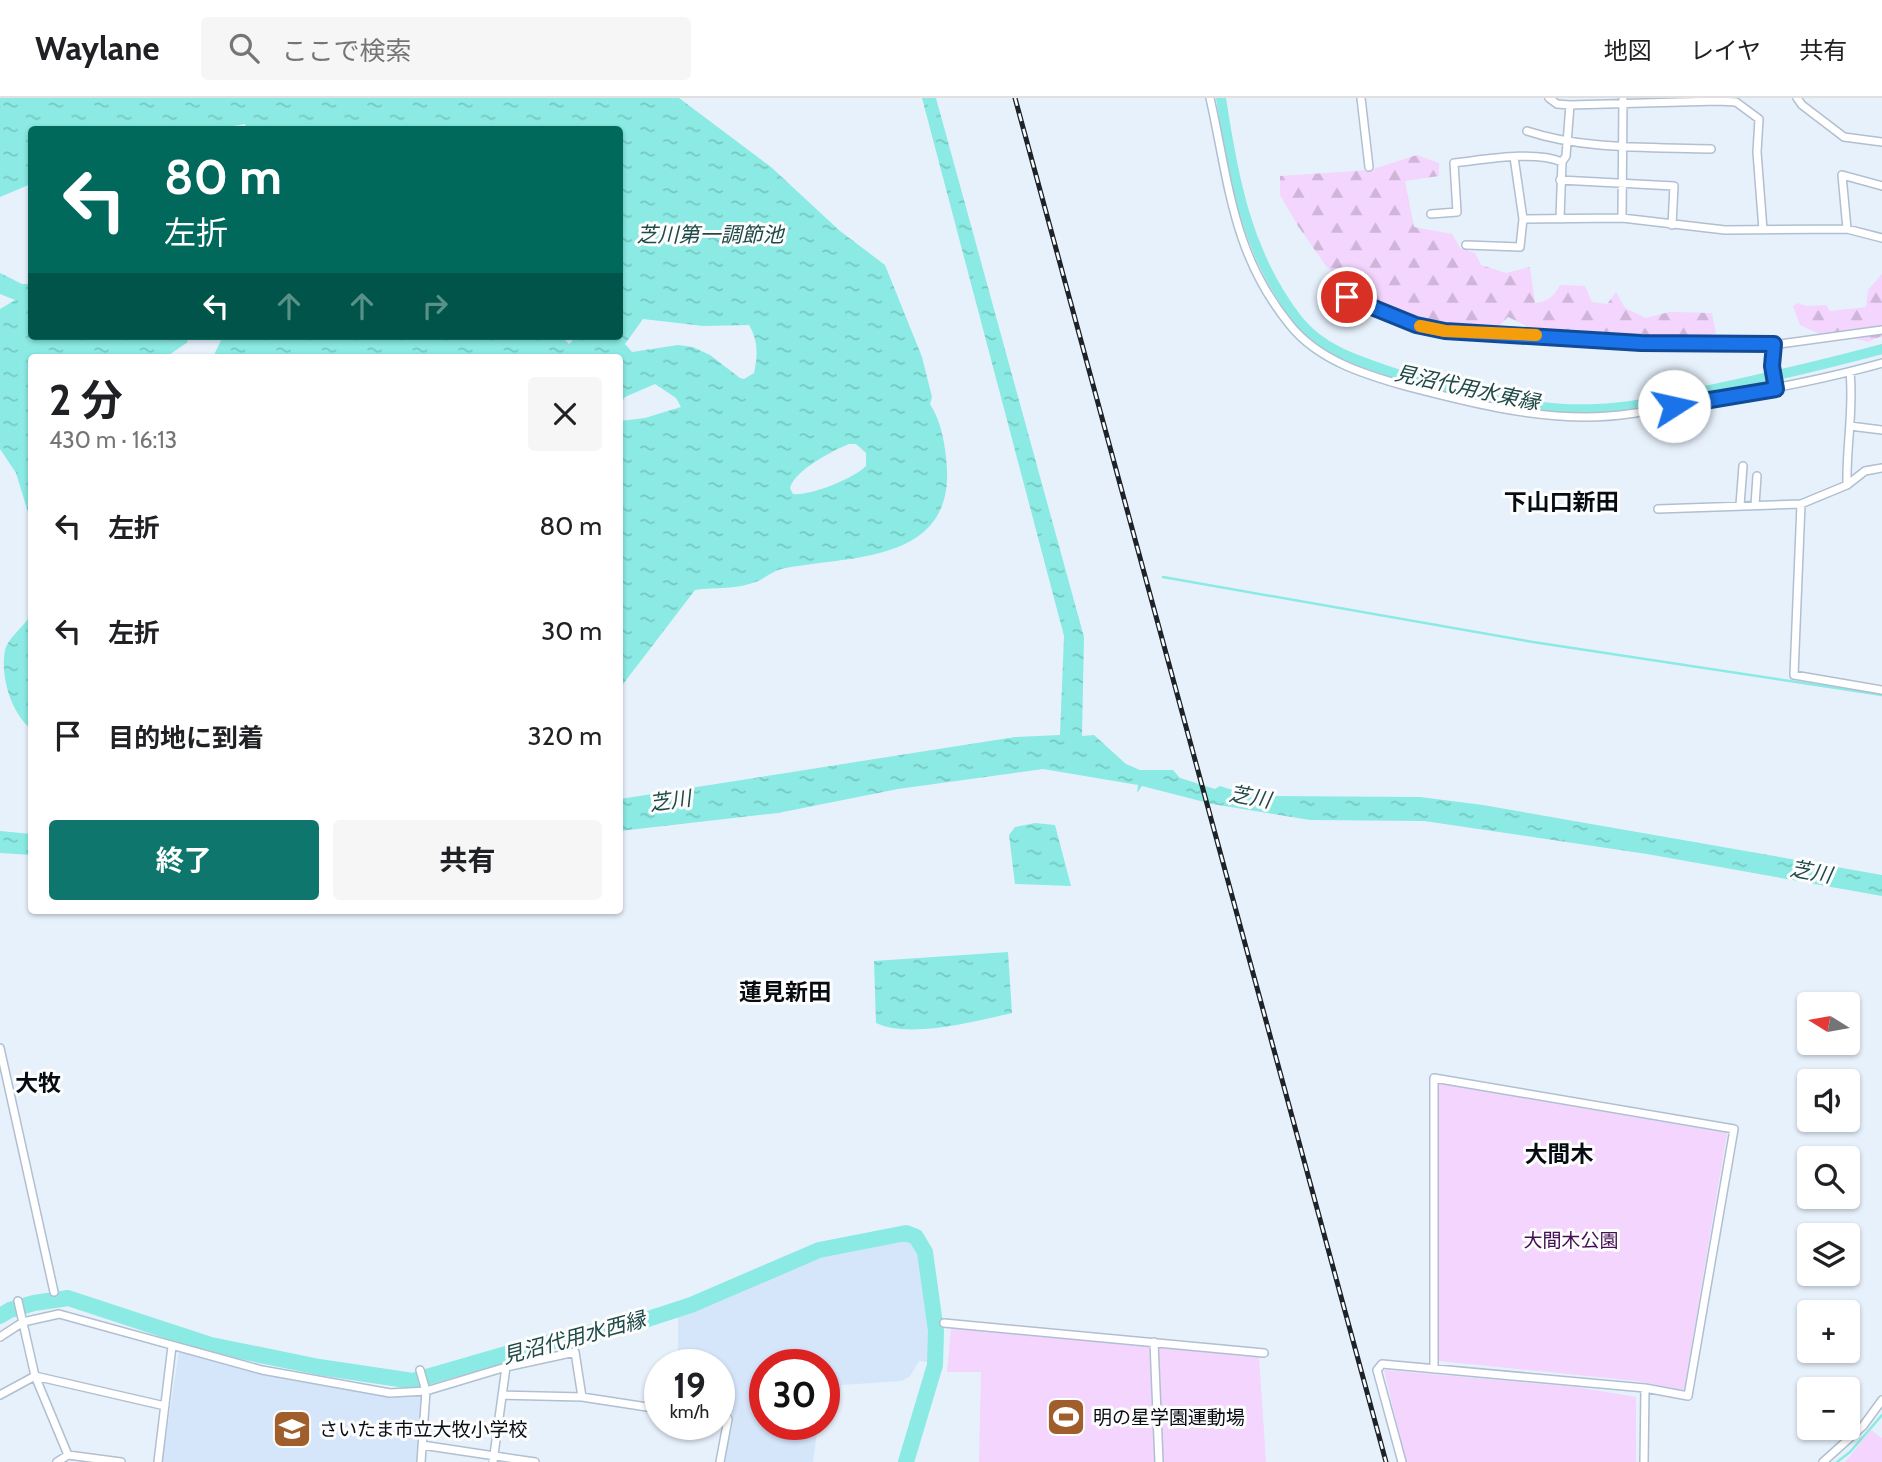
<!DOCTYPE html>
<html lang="ja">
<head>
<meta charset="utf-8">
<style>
  :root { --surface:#fff; --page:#f6f6f6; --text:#202124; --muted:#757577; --line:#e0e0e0; --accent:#0f766e }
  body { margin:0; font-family:Cabin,"Noto Sans JP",sans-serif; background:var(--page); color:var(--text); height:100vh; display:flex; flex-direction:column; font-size:26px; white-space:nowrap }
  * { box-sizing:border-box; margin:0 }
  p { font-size:23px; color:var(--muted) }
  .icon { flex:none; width:38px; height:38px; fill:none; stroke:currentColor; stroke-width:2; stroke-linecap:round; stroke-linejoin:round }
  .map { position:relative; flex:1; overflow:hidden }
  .side { position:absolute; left:28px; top:256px; width:595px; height:560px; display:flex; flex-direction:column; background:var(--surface); border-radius:7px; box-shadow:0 2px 5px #0004 }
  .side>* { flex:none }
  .top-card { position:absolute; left:28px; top:28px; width:595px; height:214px; border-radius:7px; box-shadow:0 2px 5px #0004; background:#00695c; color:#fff; overflow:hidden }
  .needle { width:46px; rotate:281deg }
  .fabs { position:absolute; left:1797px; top:894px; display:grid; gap:14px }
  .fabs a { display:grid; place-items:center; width:63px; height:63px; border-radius:7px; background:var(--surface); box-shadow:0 2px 5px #0004; font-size:35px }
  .speed { position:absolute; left:644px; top:1251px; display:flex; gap:14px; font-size:35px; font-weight:700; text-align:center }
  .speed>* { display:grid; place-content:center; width:91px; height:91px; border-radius:50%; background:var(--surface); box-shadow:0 2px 5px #0004; line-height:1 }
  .speed small { font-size:18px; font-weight:400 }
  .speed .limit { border:10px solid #d22; background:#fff; color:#111 }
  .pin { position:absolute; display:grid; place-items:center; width:60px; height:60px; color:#fff; margin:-30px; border:4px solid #fff; border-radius:50%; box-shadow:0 2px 7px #0007 }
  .me { position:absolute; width:77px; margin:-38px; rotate:80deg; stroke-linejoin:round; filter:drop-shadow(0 0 5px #0008) }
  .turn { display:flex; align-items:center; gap:24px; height:147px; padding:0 21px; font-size:32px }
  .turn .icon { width:91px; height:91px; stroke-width:2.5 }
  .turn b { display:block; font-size:49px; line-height:60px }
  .lanes { display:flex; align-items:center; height:66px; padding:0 21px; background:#0003; justify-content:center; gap:35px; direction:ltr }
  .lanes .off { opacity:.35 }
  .round { display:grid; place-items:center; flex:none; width:74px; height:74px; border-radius:7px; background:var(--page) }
  .summary { display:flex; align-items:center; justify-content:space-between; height:119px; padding:0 21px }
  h1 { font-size:42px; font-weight:700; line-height:52px }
  .action { display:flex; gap:14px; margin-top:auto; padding:14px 21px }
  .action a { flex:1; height:80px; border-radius:7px; background:var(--accent); color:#fff; font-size:28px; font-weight:700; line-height:80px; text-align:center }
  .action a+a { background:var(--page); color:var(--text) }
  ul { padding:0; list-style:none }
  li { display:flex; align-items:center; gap:21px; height:105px; padding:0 21px }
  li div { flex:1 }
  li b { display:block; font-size:26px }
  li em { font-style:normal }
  header { display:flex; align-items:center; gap:42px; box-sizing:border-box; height:98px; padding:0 35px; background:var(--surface); border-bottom:2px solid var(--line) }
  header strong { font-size:33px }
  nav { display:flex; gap:38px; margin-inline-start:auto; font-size:24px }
  .search { width:490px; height:63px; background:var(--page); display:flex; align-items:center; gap:18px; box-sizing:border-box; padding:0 24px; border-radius:7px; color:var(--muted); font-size:26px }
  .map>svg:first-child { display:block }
  .built { fill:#d5e5fa }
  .green { fill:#f3d5fd }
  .forest { fill:url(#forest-firs) }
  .water { fill:url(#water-ripples); fill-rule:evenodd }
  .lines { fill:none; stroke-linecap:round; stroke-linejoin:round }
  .stream { stroke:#8beae3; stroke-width:2.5 }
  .canal { stroke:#8beae3; stroke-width:10 }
  .river { stroke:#8beae3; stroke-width:16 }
  .street-casing { stroke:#b0bfd1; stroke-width:10 }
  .street { stroke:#fff; stroke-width:7 }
  .rail-casing { stroke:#1d2329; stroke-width:5 }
  .rail { stroke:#fdfdfd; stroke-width:2.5; stroke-dasharray:8; stroke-linecap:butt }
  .route-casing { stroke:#114b97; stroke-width:18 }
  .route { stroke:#1a73e8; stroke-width:12 }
  .slow { stroke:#f59e0b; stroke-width:12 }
  .labels { text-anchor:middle; stroke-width:6; stroke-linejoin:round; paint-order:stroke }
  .park-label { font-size:19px; fill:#440f53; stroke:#fdfdfd }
  .poi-label { font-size:19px; fill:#070c12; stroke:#fdfdfd; text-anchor:start }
  .water-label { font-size:21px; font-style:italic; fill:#1d4946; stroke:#fdfdfd }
  .quarter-label { font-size:23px; font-weight:bold; fill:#070c12; stroke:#fdfdfd }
</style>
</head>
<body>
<header>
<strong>Waylane</strong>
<div class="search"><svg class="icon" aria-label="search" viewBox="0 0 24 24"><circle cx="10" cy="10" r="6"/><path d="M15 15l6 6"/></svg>ここで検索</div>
<nav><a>地図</a><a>レイヤ</a><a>共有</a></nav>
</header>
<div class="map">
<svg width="1882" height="1364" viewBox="0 0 1882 1364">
  <defs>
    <pattern id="forest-firs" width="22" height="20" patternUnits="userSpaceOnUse" patternTransform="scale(1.75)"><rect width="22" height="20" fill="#f3d5fd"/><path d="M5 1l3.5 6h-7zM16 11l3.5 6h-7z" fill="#cfb6d8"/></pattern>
    <pattern id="water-ripples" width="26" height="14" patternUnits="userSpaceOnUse" patternTransform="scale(1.75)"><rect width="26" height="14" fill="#8beae3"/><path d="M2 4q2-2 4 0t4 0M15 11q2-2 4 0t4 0" fill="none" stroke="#76c8c2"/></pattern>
  </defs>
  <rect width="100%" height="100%" fill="#e7f1fc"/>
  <path class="built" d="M 900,1141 L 915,1147 L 919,1162 L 928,1202 L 928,1264 L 919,1263 L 910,1278 L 902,1283 L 841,1287 L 840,1305 L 824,1309 L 824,1267 L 765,1267 L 765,1326 L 818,1327 L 813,1364 L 724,1364 L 732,1317 L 719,1315 L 719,1267 L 678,1267 L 678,1218 L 834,1151 Z
    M 179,1253 L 263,1276 L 389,1299 L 419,1296 L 422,1300 L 416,1364 L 162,1364 Z"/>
  <path class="green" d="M 1438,985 L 1727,1035 L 1684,1292 L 1637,1283 L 1439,1263 Z
    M 951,1230 L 1149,1247 L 1155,1364 L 979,1364 L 981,1274 L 947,1274 Z
    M 1158,1248 L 1259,1258 L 1266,1364 L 1163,1364 Z
    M 1384,1272 L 1576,1289 L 1636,1299 L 1636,1364 L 1406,1364 Z
    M 1871,1332 L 1882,1340 L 1882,1364 L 1845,1364 Z"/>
  <path class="forest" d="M 1417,57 L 1439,65 L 1439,78 L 1405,83 L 1414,129 L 1452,136 L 1460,150 L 1475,155 L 1481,167 L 1506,175 L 1530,169 L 1535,205 C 1548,204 1554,198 1560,187 L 1585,188 L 1592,204 L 1607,206 L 1616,194 L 1625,210 L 1646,220 L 1669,214 L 1712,215 L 1716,235 L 1696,242 L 1639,240 L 1573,231 L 1539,234 L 1508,219 L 1498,229 L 1445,227 L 1386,208 L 1355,190 L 1326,168 L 1298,128 L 1280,97 L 1280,78 L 1370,72 Z
    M 1882,176 L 1882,238 L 1868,244 L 1853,240 L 1834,243 L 1800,227 L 1793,208 L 1798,205 L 1806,208 L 1826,207 L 1830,213 L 1866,209 L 1868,192 Z"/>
  <path class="water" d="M 0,0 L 679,0 L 771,69 L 840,133 L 885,167 L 922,259 L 932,299 L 930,306 C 942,324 946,351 947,372 C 951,465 849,458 786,470 C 774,472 768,478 758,483 C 738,492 715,489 695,492 L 620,590 L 620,323 L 645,320 L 681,309 L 676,300 L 655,286 L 625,299 L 620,306 L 620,259 L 213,259 L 223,238 L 561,238 L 569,246 L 577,238 L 620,238 L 620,32 L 247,32 L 245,26 L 210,32 L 32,32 L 31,86 L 0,99 ZM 643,221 L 704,228 L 749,227 C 758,242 758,258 754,275 L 744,281 L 740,280 L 710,257 L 693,249 L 678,247 L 632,254 L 625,246 ZM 849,346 L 856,346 L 866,355 L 866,368 C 853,381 810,398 793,396 L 790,390 C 795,372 832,353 849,346 Z
    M 922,0 L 936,0 L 1084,539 L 1082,638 L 1094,637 L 1126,666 L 1140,672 L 1173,672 L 1180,680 L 1215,691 L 1220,688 L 1245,696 L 1249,692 L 1268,698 L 1420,699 L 1483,707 L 1882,777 L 1882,798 L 1647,756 L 1424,723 L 1310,722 L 1212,706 L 1142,688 L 1137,695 L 1138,687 L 1043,671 L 898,691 L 778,715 L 620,733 L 620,701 L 1015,639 L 1060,637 L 1064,538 Z
    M 0,175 L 22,186 L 31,186 L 32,238 L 185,238 L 188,244 L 166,259 L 32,259 L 31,424 L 16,375 L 0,351 L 0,211 L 15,202 L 0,196 Z
    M 31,517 L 31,631 C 11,615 0,578 5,552 C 8,540 24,528 31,517 Z
    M 1035,725 L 1055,727 L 1071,788 L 1015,786 L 1009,737 L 1015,729 Z
    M 0,733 L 31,736 L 31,757 L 0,755 Z
    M 1008,854 L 1012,915 C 977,923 909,941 876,925 L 874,863 Z"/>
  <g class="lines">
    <path class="stream" d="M 1163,479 L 1533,544 L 1882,597
      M 1837,1364 L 1850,1354 L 1882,1317"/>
    <path class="canal" d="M 1221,0 C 1233,80 1247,157 1298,222 C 1323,253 1359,263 1394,275 C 1453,295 1534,314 1597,311 C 1632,310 1667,301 1701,294 C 1762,281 1822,267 1882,251"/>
    <path class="river" d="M 0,1218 L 10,1212 L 34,1205 L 68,1200 L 211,1247 L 319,1269 L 413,1283 L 537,1247 L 645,1222 L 691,1207 L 819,1152 L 906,1135 L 916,1139 L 925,1154 L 936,1233 L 935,1267 L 906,1364"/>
    <g class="street-casing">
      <path id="street" d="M 1210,0 C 1229,84 1232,156 1290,227 C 1319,263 1366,277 1409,289 C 1467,304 1526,319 1586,319 C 1625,319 1663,310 1701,303 C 1762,293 1822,282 1882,265
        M 1361,0 L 1369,69
        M 1549,0 L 1557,6 L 1570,7 L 1718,3 L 1736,4 L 1759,21 L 1757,54 L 1763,132
        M 1797,0 L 1802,7 L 1844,39 L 1882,44
        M 1527,33 C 1584,52 1651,49 1711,51
        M 1560,82 L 1674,88 L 1672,127
        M 1431,116 L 1457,114 L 1454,65 C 1483,62 1534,52 1562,64
        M 1622,120 L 1623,0
        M 1523,121 L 1622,120 L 1725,132 L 1847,131 L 1882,140
        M 1560,121 L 1562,64 L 1566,58 L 1570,7
        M 1847,131 L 1842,77 L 1882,88
        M 1466,147 L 1520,149 L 1523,121 L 1514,59
        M 1347,199 L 1416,227 L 1445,233 L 1621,244 L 1773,247 L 1882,232
        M 1774,246 L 1772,268 L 1776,291
        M 1850,328 L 1882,332
        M 1847,387 C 1846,349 1854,312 1850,274
        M 1801,406 L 1794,577 L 1882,592
        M 1740,407 L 1743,368
        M 1755,407 L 1757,378
        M 1658,411 L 1801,406 L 1847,387 L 1865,373 L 1882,370
        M 0,950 L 54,1194
        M 18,1203 L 35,1278 L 68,1357
        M 944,1225 L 1264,1255
        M 0,1239 L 23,1224 L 59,1216 L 262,1272 L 390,1295 L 426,1293 L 506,1269 L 575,1254 L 582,1299
        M 1154,1244 L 1159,1364
        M 420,1272 L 426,1293 L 421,1364
        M 0,1297 L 35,1278 L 165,1308
        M 502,1297 L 582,1299 L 660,1311
        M 719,1320 L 728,1321 L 720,1364
        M 422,1347 L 535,1364
        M 57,1364 L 68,1357 L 121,1364
        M 158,1364 L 172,1248
        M 493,1364 L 506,1269
        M 1402,1364 L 1377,1272 L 1382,1266 L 1645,1290 L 1688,1298 L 1734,1031 L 1434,980 L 1434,1271
        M 1644,1364 L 1645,1290
        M 1823,1364 L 1863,1328 L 1882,1302"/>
    </g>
    <use href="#street" class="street"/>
    <g class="rail-casing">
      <path id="rail" d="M 1015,0 L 1386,1364"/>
    </g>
    <use href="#rail" class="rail"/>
  </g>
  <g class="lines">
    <g class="route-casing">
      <path id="route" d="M 1347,199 L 1416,227 L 1445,233 L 1641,245 L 1774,246 L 1772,268 L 1776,291 L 1674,308"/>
    </g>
    <use href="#route" class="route"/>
    <path class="slow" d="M 1420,228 L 1445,233 L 1536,237"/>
  </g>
  <defs>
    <g id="stadium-square" transform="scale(2.0125)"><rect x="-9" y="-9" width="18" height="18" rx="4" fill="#a15e2d" stroke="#fdfdfd"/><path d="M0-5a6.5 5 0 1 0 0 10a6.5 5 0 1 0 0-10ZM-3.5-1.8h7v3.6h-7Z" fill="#fff"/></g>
    <g id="school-square" transform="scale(2.0125)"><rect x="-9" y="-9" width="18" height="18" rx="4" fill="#a15e2d" stroke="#fdfdfd"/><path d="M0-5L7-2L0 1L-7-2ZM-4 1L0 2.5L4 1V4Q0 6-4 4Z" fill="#fff"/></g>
  </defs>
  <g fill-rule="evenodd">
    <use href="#stadium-square" x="1066" y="1319"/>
    <use href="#school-square" x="292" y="1331"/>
  </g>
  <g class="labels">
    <g class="park-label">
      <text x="1571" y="1149">大間木公園</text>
    </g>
    <g class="poi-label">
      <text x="1093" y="1326">明の星学園運動場</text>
      <text x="319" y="1338">さいたま市立大牧小学校</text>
    </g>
    <g class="water-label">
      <text x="710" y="144">芝川第一調節池</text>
      <text transform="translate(1467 290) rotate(12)" y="7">見沼代用水東縁</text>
      <text transform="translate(1250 699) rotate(10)" y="7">芝川</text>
      <text transform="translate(670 703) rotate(-8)" y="7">芝川</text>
      <text transform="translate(1811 774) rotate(10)" y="7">芝川</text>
      <text transform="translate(574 1240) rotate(-15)" y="7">見沼代用水西縁</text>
    </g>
    <g class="quarter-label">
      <text x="1561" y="412">下山口新田</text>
      <text x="785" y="902">蓮見新田</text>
      <text x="38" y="993">大牧</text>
      <text x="1559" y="1064">大間木</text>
    </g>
  </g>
</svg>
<div class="fabs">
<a><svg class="needle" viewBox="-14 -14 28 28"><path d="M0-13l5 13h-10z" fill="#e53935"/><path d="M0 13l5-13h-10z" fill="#757577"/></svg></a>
<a><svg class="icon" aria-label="sound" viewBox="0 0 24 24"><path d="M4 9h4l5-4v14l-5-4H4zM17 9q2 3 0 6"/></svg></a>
<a><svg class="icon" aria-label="search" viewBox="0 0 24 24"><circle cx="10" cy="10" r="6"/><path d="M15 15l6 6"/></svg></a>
<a><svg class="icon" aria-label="layers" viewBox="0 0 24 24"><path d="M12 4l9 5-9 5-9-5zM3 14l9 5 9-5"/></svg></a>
<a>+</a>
<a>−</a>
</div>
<div class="speed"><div>19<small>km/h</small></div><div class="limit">30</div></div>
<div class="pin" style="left:1347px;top:199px;background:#d93025"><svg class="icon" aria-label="arrive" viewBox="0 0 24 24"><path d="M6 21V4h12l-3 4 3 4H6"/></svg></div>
<svg class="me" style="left:1674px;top:308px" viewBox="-20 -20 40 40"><circle r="19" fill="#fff"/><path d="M0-13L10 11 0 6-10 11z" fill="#1a73e8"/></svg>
<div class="top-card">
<div class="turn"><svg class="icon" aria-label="left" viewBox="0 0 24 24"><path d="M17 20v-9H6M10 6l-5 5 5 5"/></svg><div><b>80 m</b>左折</div></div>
<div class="lanes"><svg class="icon" aria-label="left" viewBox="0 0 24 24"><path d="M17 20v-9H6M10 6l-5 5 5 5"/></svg><svg class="icon off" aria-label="ahead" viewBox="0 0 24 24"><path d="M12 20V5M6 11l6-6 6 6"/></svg><svg class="icon off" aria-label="ahead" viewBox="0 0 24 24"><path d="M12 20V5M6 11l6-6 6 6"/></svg><svg class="icon off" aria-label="right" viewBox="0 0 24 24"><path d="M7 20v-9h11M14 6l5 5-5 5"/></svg></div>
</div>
<section class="side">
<div class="summary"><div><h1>2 分</h1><p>430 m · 16:13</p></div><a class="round"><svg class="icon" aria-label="close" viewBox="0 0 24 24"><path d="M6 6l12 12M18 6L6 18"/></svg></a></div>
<ul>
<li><svg class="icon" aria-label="left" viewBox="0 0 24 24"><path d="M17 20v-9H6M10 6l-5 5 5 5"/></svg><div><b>左折</b></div><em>80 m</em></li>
<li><svg class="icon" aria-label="left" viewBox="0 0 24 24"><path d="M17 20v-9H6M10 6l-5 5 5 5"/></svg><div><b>左折</b></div><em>30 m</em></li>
<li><svg class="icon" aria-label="arrive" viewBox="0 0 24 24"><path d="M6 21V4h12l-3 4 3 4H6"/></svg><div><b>目的地に到着</b></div><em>320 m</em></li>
</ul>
<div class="action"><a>終了</a><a>共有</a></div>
</section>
</div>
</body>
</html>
